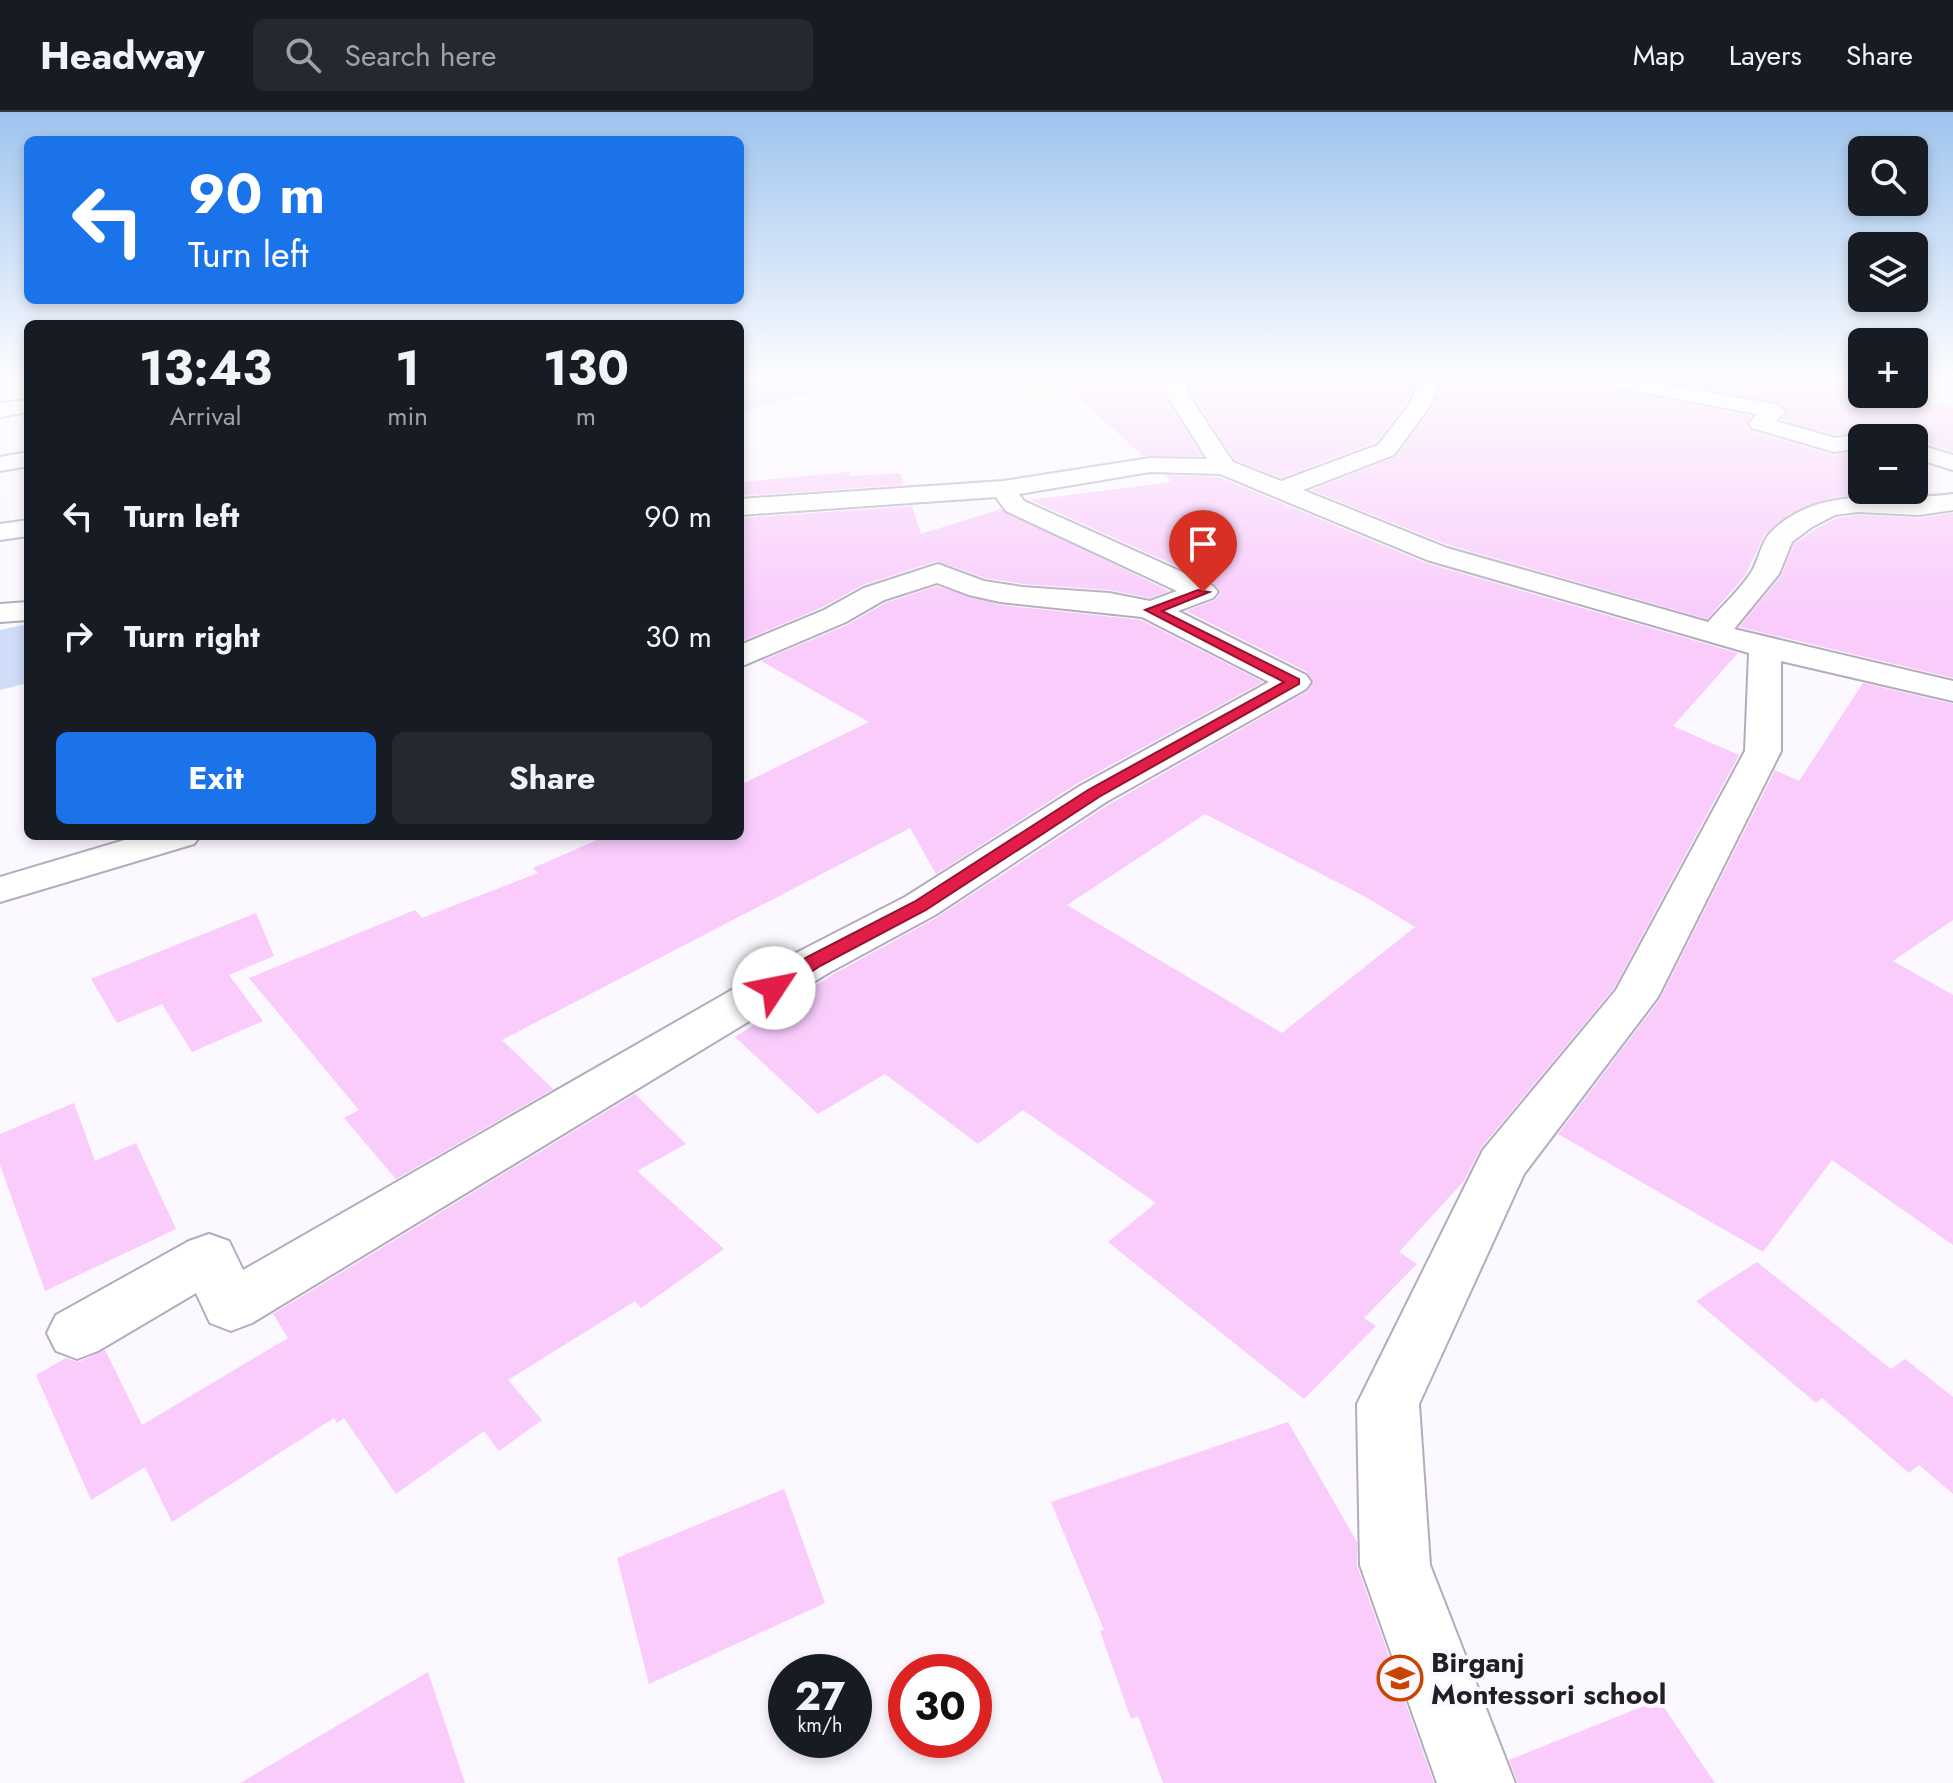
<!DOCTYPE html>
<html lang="en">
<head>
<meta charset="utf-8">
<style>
  :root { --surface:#171b24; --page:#242831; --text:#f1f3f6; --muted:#9ea1a6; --line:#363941; --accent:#1a73e8 }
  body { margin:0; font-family:Jost,sans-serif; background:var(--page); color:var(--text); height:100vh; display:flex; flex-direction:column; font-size:30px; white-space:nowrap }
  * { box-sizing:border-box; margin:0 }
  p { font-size:26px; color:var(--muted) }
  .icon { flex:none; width:44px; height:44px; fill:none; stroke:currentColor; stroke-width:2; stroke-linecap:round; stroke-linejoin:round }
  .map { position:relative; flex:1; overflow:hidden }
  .details { position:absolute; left:24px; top:208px; width:720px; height:520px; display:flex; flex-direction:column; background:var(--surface); border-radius:12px; box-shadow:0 4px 12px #0003 }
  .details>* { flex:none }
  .banner { position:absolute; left:24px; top:24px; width:720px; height:168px; border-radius:12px; box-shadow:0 4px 12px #0003; background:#1a73e8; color:#fff; overflow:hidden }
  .tools { position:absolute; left:1848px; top:24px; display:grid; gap:16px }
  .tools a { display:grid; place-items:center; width:80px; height:80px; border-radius:12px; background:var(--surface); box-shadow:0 4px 12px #0003; font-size:40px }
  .speed { position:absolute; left:768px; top:1542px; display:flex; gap:16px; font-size:40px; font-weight:700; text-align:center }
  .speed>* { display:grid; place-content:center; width:104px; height:104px; border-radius:50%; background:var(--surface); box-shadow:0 4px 12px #0003; line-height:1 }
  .speed small { font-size:20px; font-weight:400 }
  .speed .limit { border:12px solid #d22; background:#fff; color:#111 }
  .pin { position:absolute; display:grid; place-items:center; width:68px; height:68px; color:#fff; margin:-82px -34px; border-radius:50% 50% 50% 0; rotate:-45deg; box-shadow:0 0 8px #0007 }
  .pin .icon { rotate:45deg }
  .me { position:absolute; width:88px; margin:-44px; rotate:56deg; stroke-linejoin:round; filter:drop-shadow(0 0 6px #0008) }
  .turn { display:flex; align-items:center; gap:28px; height:168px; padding:0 32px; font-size:36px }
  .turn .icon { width:104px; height:104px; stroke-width:2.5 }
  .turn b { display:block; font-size:56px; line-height:68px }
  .eta { display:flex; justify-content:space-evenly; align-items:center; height:136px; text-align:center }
  .eta b { font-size:48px; font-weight:700; line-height:56px }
  .cta { display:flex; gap:16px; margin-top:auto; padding:16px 32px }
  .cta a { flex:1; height:92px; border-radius:12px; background:var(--accent); color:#fff; font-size:32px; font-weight:700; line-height:92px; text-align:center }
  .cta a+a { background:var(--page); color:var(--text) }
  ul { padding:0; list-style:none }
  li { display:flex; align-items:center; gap:24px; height:120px; padding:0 32px }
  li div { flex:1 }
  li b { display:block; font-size:30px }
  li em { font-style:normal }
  header { display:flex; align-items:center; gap:48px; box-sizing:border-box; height:112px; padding:0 40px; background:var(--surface); border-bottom:2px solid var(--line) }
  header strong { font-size:38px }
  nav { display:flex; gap:44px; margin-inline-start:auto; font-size:28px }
  .search { width:560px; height:72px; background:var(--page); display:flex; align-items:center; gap:20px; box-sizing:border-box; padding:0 28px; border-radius:12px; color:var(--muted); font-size:30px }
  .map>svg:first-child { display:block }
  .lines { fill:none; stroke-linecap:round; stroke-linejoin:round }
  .river { fill:#d0dcf8; fill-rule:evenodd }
  .building { fill:#f9ccfb; fill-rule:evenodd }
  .minor-casing { stroke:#b3acbd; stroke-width:4 }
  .minor { fill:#fff; fill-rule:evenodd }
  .route { fill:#e11d48; stroke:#92132f; stroke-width:2 }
  .labels { text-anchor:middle; stroke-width:8; stroke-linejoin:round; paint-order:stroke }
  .near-poi-label { font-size:28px; font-weight:bold; fill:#221f26; stroke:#fbf8ff; text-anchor:start }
</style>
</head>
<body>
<header>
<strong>Headway</strong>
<div class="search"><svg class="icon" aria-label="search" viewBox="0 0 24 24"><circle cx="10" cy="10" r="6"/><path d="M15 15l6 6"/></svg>Search here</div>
<nav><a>Map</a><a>Layers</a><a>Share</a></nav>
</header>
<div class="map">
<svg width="1953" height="1671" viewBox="0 0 1953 1671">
  <rect width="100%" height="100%" fill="#fbf8ff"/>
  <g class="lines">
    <path class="river" d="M 740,267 L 825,267 L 817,279 L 740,301 Z
      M 28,512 L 28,571 L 0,578 L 0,518 Z"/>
  </g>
  <path class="building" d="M 1058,267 L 1163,267 L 1163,284 L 1202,344 L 1143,344 Z
    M 1189,267 L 1418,267 L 1406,291 L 1376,330 L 1281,366 L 1235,348 L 1191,281 Z
    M 1444,267 L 1590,267 L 1602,276 L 1751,304 L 1746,311 L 1751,319 L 1833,343 L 1862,339 L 1862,378 L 1921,381 L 1834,385 L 1789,402 L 1765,422 L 1745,464 L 1707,507 L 1448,433 L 1311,378 L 1396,345 L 1432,296 Z
    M 1657,267 L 1862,267 L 1862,282 L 1906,282 L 1902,285 L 1953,295 L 1953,340 L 1914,326 L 1874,326 L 1862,319 L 1835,323 L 1782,308 L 1789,299 L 1776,289 Z
    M 849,360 L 851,364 L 900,361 L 904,373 L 740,384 L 740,370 Z
    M 1165,363 L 1219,365 L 1426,451 L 1738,541 L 1673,614 L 1739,643 L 1614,876 L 1481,1036 L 1464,1069 L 1399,1140 L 1417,1152 L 1364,1206 L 1376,1214 L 1304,1287 L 1108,1130 L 1156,1091 L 1023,998 L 978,1032 L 885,962 L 818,1002 L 735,925 L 832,863 L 936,806 L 1108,693 L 1308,579 L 1314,570 L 1307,560 L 1186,499 L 1215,488 L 1221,480 L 1214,471 L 1030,388 L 1172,370 ZM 1205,702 L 1366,785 L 1415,815 L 1282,921 L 1067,793 Z
    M 912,394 L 921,422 L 1001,397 L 1169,479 L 1150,486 L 1109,478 L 1022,472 L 985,466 L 937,449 L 863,473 L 823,495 L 740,530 L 740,406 Z
    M 1953,401 L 1953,566 L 1739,515 L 1781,464 L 1794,432 L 1814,418 L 1836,406 L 1857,403 L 1919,406 Z
    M 937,474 L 1000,493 L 1141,508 L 1263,570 L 1078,671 L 936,762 L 910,716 L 502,928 L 553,977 L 396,1067 L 344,1006 L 359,998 L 249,866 L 415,798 L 422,806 L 538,761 L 533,756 L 606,724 L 740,724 L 740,673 L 869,610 L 761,549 L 847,513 L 885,491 Z
    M 1863,571 L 1953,592 L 1953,808 L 1893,849 L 1953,883 L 1953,1133 L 1832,1048 L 1763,1140 L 1558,1022 L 1660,887 L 1775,658 L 1799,669 Z
    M 256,801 L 274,844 L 229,863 L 263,909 L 192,940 L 162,892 L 117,911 L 91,867 Z
    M 635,982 L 686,1032 L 637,1059 L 724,1137 L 641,1196 L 635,1189 L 508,1268 L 542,1308 L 499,1339 L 484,1319 L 396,1382 L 344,1306 L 337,1311 L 334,1306 L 172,1410 L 145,1355 L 91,1388 L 36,1263 L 66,1246 L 78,1250 L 105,1238 L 142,1313 L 288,1226 L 273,1202 Z
    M 74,991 L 95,1049 L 136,1031 L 176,1117 L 45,1179 L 0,1053 L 0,1022 Z
    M 1757,1150 L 1891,1257 L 1905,1247 L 1953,1285 L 1953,1382 L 1919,1353 L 1909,1361 L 1822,1286 L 1816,1291 L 1696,1189 Z
    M 1288,1310 L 1357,1430 L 1357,1454 L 1434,1671 L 1163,1671 L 1138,1604 L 1131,1607 L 1100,1519 L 1104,1518 L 1051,1390 Z
    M 784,1377 L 825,1491 L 649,1572 L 617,1446 Z
    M 428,1560 L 465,1671 L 240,1671 Z
    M 1659,1588 L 1715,1671 L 1518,1671 L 1509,1648 Z"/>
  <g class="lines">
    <g class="minor-casing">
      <path id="minor" d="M 1166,267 L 1186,267 L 1188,282 L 1233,350 L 1281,369 L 1378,333 L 1409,293 L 1421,267 L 1441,267 L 1430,294 L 1394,343 L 1303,378 L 1447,436 L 1708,510 C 1722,494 1741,477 1752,459 C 1759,447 1761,430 1771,420 C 1821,370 1891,391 1953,382 L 1953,398 L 1919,403 L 1857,400 L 1835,403 L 1812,415 L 1792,430 L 1779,462 L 1734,517 L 1953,569 L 1953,589 L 1781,549 L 1781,639 L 1658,885 L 1524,1062 L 1419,1292 L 1430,1453 L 1515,1671 L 1437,1671 L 1360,1453 L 1357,1292 L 1483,1038 L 1616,878 L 1745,639 L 1749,541 L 1427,448 L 1220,362 L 1150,360 L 1019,382 L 1024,389 L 1213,474 L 1218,480 L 1213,486 L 1178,499 L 1306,563 L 1311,570 L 1306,577 L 1106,690 L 935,803 L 830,860 L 252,1211 L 231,1219 L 210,1211 L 196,1181 L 98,1239 L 77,1247 L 56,1239 L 47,1221 L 56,1203 L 189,1129 L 209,1122 L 229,1129 L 243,1158 L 798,840 L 905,785 L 1080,674 L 1269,570 L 1142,505 L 1000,490 L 969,483 L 937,471 L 884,488 L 846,510 L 740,555 L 740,533 L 824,498 L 864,476 L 938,452 L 984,469 L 1022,475 L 1109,481 L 1150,489 L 1177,479 L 1006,399 L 996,385 L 740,403 L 740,387 L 1003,369 L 1150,346 L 1207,347 L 1166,282 Z
        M 1593,267 L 1638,267 L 1775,292 L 1786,299 L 1776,309 L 1835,326 L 1862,322 L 1871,326 L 1862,326 L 1862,336 L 1834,340 L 1752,316 L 1749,311 L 1757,302 L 1603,273 Z
        M 28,288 L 28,300 L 0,305 L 0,291 Z
        M 1914,331 L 1953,343 L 1953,358 L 1914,346 Z
        M 28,340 L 28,354 L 0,359 L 0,345 Z
        M 28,408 L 28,424 L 0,428 L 0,412 Z
        M 28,490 L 28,508 L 0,510 L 0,492 Z
        M 138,724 L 200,724 L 194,732 L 0,790 L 0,765 Z"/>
    </g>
    <use href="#minor" class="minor"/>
  </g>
  <linearGradient id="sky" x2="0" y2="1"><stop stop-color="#9ec4ee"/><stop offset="0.53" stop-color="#fdfcff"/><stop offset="1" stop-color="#fdfcff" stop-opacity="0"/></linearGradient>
  <rect width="1953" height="501" fill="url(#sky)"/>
  <path class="route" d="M 1198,478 L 1209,480 L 1162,499 L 1299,567 L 1299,572 L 1099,685 L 926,798 L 820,854 L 780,881 L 767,881 L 767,872 L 807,845 L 914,790 L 1088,678 L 1284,570 L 1145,498 Z"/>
  <defs>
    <g id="school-ring" transform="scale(2.3)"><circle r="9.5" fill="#fbf8ff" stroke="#ca4400" stroke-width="1.5"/><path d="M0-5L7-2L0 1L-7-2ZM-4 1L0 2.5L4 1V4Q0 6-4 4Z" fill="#ca4400"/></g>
  </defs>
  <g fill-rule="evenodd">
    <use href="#school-ring" x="1400" y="1566"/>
  </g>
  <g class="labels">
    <g class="near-poi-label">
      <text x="1431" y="1560">Birganj<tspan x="1431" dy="32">Montessori school</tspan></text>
    </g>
  </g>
</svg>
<div class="tools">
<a><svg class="icon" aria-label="search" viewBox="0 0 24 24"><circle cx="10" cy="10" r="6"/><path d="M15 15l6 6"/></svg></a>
<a><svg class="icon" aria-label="layers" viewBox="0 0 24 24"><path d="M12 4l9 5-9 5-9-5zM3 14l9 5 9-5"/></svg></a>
<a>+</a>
<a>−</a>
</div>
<div class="speed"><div>27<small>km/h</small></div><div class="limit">30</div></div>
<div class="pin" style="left:1203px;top:480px;background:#d93025"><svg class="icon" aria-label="arrive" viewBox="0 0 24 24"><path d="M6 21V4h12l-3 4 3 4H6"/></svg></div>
<svg class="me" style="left:774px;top:876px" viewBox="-20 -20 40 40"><circle r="19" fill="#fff"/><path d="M0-13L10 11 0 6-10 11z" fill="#e11d48"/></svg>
<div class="banner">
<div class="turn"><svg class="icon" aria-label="left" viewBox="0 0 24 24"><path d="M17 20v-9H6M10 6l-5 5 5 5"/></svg><div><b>90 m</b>Turn left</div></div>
</div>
<section class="details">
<div class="eta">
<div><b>13:43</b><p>Arrival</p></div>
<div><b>1</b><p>min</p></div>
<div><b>130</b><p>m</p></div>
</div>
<ul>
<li><svg class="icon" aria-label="left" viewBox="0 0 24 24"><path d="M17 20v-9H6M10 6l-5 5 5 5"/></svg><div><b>Turn left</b></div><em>90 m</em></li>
<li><svg class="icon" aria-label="right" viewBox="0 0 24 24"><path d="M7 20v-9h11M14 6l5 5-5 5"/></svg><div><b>Turn right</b></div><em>30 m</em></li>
</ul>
<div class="cta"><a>Exit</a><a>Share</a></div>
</section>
</div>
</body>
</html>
